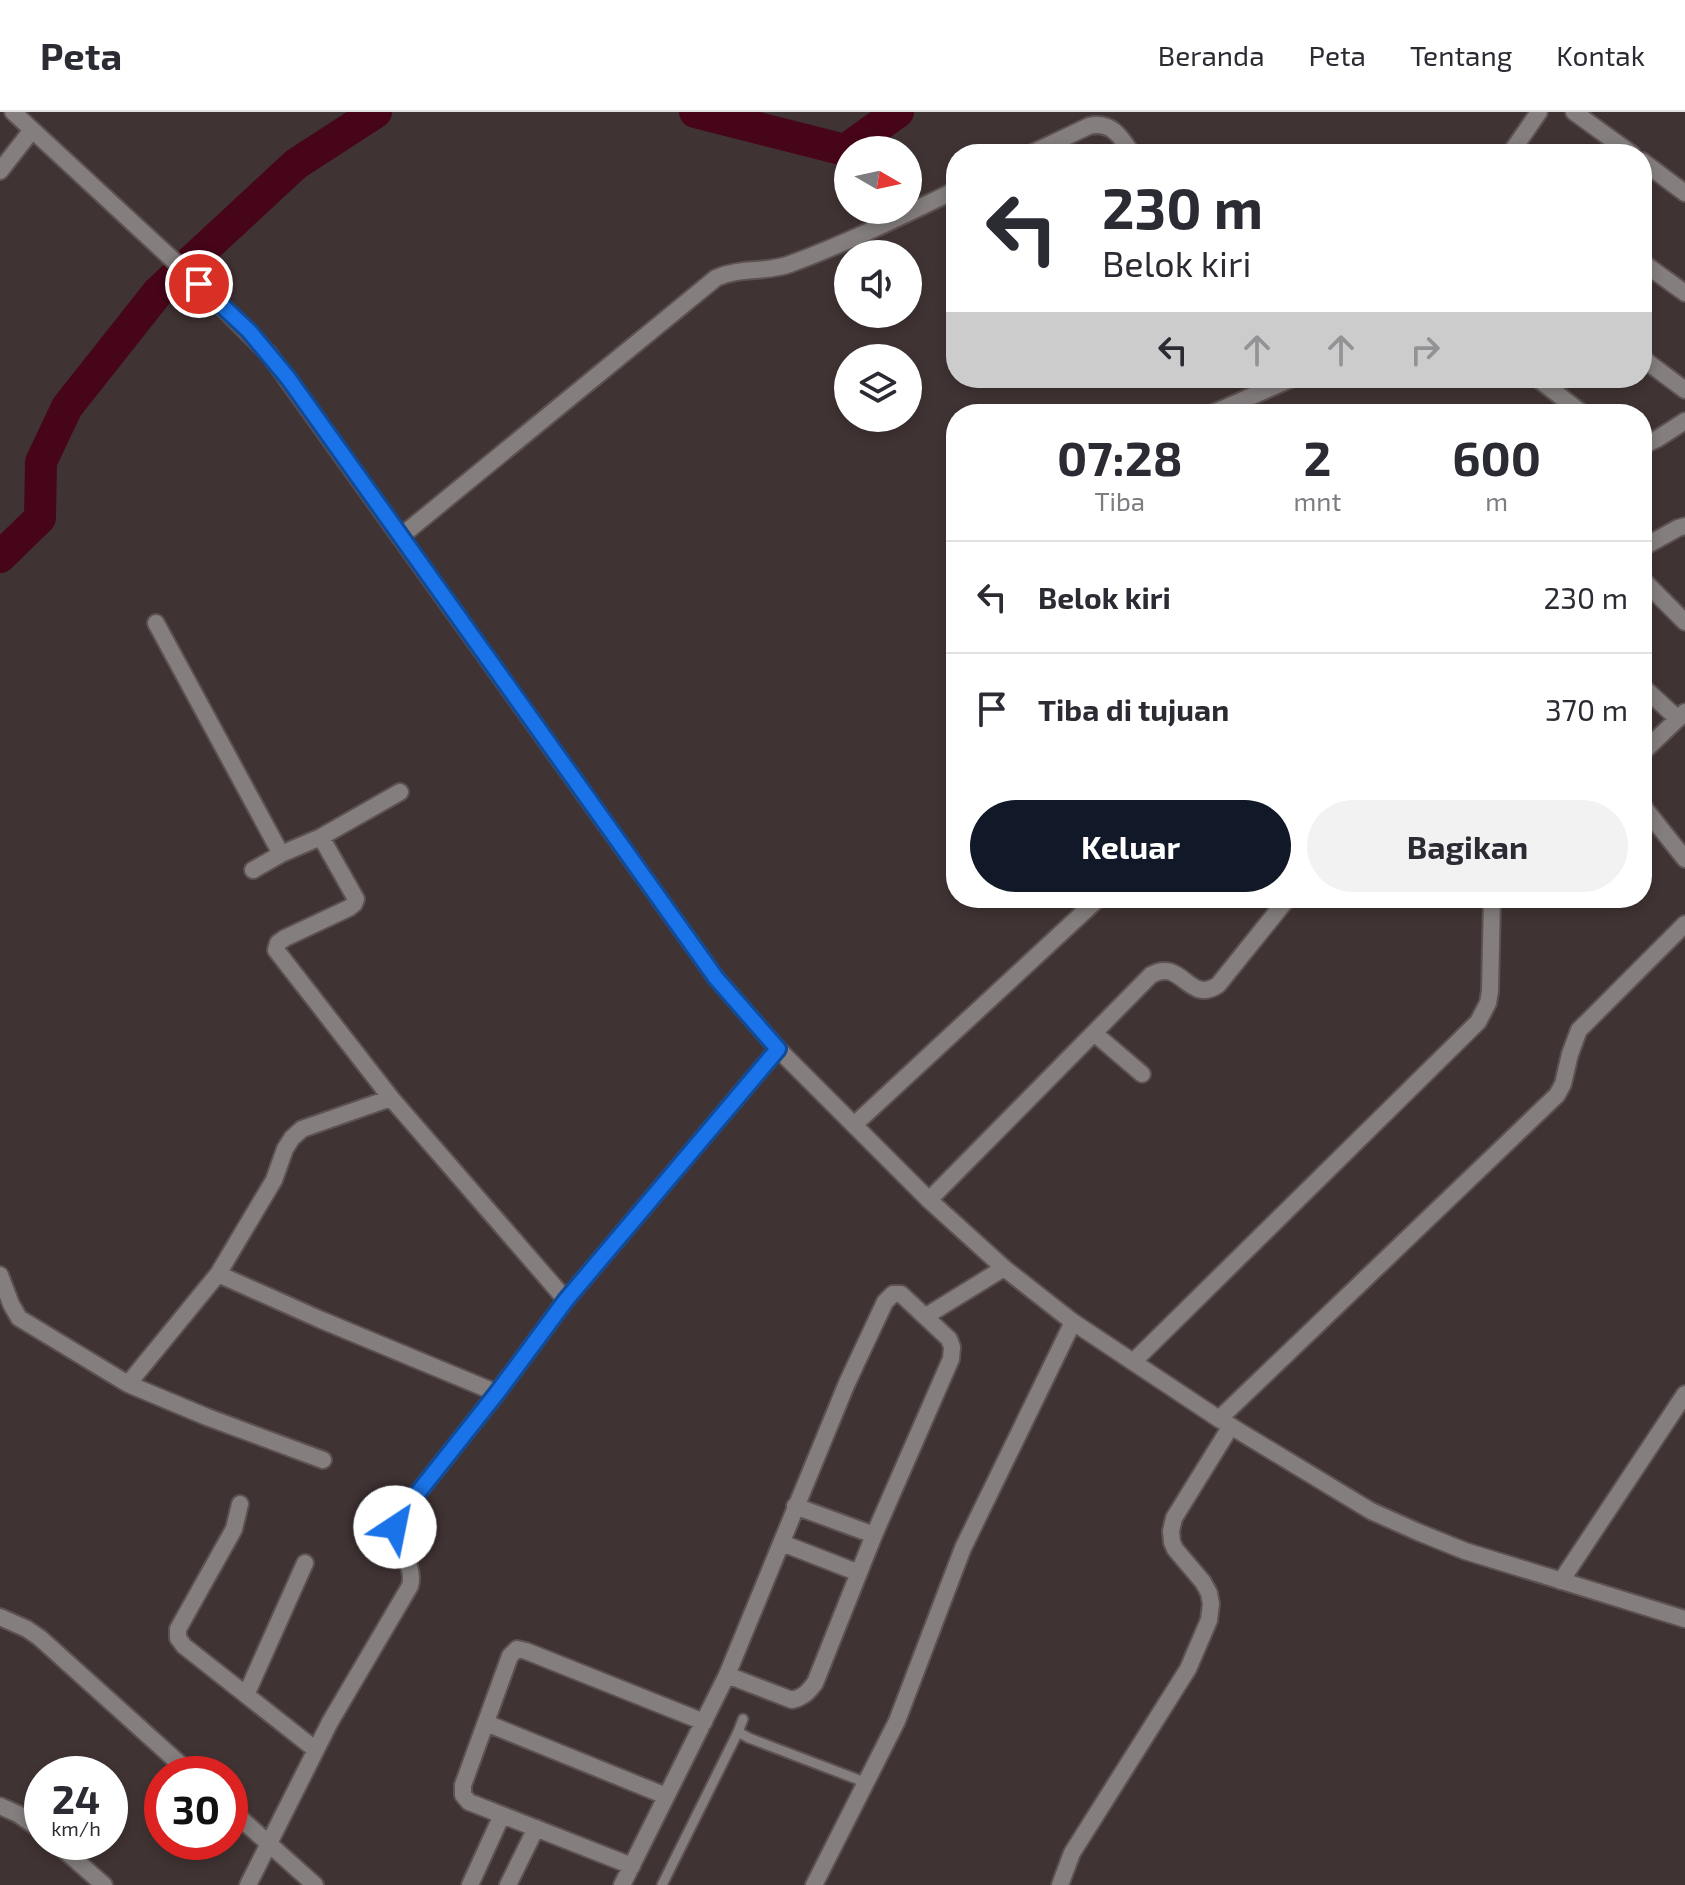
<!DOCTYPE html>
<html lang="id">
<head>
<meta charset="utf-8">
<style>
  :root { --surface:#fff; --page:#f2f2f3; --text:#2b2b33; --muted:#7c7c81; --line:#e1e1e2; --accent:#111827 }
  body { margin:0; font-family:"Exo 2",sans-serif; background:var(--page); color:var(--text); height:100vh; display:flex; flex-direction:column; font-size:30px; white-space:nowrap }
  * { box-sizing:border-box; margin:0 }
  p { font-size:26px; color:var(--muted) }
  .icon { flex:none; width:44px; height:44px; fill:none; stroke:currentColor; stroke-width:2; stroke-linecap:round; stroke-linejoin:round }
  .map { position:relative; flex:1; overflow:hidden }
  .details { position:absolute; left:946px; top:292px; width:706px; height:504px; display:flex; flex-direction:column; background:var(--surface); border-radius:32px; box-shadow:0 4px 12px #0003 }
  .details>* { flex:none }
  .banner { position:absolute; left:946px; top:32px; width:706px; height:244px; border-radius:32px; box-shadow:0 4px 12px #0003; background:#fff; color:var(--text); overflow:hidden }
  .needle { width:52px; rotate:99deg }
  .buttons { position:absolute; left:834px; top:24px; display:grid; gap:16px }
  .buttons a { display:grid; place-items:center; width:88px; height:88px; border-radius:50%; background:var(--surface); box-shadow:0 4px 12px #0003; font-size:40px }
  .speed { position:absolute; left:24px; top:1644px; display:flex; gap:16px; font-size:40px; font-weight:700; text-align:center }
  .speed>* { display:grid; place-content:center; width:104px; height:104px; border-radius:50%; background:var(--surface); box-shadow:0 4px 12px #0003; line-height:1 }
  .speed small { font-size:20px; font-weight:400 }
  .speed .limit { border:12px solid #d22; background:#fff; color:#111 }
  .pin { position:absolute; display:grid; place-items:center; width:68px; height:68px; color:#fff; margin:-34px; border:4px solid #fff; border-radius:50%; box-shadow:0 2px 8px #0007 }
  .me { position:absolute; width:88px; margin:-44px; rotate:34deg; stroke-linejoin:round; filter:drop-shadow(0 0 6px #0008) }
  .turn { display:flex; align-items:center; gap:28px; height:168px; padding:0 24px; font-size:36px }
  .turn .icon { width:104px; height:104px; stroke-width:2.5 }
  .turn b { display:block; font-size:56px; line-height:68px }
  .lanes { display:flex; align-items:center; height:76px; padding:0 24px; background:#0003; justify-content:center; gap:40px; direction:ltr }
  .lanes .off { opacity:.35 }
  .eta { display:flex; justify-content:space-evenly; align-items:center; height:136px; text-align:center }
  .eta b { font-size:48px; font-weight:700; line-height:56px }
  .primary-button { display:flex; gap:16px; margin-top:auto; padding:16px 24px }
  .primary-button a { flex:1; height:92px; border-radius:48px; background:var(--accent); color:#fff; font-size:32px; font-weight:700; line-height:92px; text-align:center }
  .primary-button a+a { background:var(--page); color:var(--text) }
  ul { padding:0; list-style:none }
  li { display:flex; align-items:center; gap:24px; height:112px; padding:0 24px; border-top:2px solid var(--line) }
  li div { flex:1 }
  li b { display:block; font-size:30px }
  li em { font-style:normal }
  header { display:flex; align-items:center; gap:48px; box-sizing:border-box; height:112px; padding:0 40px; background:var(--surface); border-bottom:2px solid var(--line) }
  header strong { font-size:38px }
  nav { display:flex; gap:44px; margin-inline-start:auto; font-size:28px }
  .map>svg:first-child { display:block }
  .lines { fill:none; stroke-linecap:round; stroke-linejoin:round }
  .river { stroke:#470519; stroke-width:32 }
  .service-casing { stroke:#5d5151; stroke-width:13 }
  .minor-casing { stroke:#5d5151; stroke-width:20 }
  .tertiary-casing { stroke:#5d5151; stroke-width:20 }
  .service { stroke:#847e7e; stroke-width:9 }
  .minor { stroke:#847e7e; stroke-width:16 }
  .tertiary { stroke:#847e7e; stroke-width:16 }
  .route-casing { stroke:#114b97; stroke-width:20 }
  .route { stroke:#1a73e8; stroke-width:14 }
</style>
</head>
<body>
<header>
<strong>Peta</strong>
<nav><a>Beranda</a><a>Peta</a><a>Tentang</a><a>Kontak</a></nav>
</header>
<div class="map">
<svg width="1685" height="1773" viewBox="0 0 1685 1773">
  <rect width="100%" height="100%" fill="#403334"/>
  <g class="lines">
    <path class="river" d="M 695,0 L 845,38 L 898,0
      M 0,445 L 40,406 L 41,350 L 67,295 L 158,180 L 296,52 L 376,0"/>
    <g class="service-casing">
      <path id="service" d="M 743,1607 L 738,1620 L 749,1626 L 867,1671
        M 662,1773 L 738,1620"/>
    </g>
    <g class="minor-casing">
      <path id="minor" d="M 1574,0 L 1632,42
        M 1030,42 L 1089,14 C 1112,9 1121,25 1132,42
        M 1510,42 L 1539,0
        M 1642,49 L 1685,81
        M 0,59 L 32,18
        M 1642,150 L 1685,181
        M 1642,246 L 1685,278
        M 1537,266 L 1583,302
        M 1211,302 L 1293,266
        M 1642,334 L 1657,327 L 1685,309
        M 400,425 L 716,166 C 740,155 766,161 790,152 C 847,131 902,104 956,78
        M 1642,436 L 1678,416 L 1685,414
        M 1642,467 L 1685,510
        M 156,511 L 281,742 L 321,725 L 356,787 L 354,792 L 349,796 L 285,826 L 278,831 L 276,838 L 391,986 L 566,1188
        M 1642,574 L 1678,607
        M 1642,641 L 1685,600
        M 1642,693 L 1685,747
        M 321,725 L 400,680
        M 253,758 L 281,742
        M 1094,921 L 1142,962
        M 854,1013 L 1099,786
        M 929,1088 L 1151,863 C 1182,845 1188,893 1218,873 L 1288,786
        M 218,1162 L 319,1207 L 497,1281
        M 0,1163 L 11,1192 L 19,1206 L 128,1272 L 207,1305 L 323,1348
        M 926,1204 L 1004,1156
        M 1133,1250 L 1478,910 L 1488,891 L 1490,879 L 1492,788 L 1494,786
        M 128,1272 L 218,1162 L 274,1068 L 285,1037 L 292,1026 L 302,1017 L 391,986
        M 1219,1307 L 1557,983 L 1563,972 L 1570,942 L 1579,918 L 1685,812
        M 240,1392 L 234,1417 L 178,1517 L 178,1526 L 184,1534 L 316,1638
        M 795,1394 L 874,1423
        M 782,1431 L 859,1461
        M 1561,1469 L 1685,1282
        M 0,1505 L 27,1517 L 40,1526 L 191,1662
        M 246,1583 L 305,1451
        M 486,1611 L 666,1684
        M 0,1694 L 18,1702 L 42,1719
        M 230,1697 L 315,1773
        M 55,1730 L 104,1773
        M 632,1754 L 469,1690 L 463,1683 L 463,1673 L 510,1544 L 517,1537 L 526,1539 L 704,1610
        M 248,1773 L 330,1610 L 410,1474 C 417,1447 386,1434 398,1406 L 497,1281 L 566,1188 L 778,937
        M 470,1773 L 502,1703
        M 508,1773 L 536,1716
        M 622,1773 L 727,1563 L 847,1271 L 885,1190 L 893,1182 L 901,1182 L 949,1227 L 952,1235 L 951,1247 L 874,1423 L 815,1571 C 808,1580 804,1585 792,1588 L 727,1563
        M 814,1773 L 897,1609 L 963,1436 L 1073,1210
        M 1060,1773 L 1072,1741 L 1188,1557 L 1209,1508 L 1211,1492 L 1209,1481 L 1203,1470 L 1175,1437 L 1172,1430 L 1171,1419 L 1174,1406 L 1231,1314"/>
    </g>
    <g class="tertiary-casing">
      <path id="tertiary" d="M 13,0 L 199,172 L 269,242 L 716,866 L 778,937 L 929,1088 L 1004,1156 L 1073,1210 L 1219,1307 L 1371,1399 L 1418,1420 L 1465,1439 L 1685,1507"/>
    </g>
    <use href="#service" class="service"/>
    <use href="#minor" class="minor"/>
    <use href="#tertiary" class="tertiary"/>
  </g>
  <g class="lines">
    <g class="route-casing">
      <path id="route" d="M 199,172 L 249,219 L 288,266 L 716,866 L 778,937 L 566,1188 L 497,1281 L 398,1406 L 395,1415"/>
    </g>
    <use href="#route" class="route"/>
  </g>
</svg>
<div class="buttons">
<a><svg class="needle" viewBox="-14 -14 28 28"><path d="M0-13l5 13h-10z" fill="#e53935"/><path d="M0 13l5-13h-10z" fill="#7c7c81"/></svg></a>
<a><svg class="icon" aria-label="sound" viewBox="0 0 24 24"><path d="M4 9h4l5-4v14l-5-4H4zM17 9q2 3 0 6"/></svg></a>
<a><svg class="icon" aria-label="layers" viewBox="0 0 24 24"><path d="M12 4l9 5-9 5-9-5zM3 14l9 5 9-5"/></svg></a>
</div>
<div class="speed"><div>24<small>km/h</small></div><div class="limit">30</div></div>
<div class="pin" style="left:199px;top:172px;background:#d93025"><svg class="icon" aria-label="arrive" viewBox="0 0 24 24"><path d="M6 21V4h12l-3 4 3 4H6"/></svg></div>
<svg class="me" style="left:395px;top:1415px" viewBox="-20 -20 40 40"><circle r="19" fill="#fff"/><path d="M0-13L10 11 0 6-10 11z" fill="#1a73e8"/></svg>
<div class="banner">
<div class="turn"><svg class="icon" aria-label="left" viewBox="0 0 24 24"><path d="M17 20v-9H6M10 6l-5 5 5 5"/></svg><div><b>230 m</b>Belok kiri</div></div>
<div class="lanes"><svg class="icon" aria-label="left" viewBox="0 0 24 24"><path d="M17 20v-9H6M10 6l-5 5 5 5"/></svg><svg class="icon off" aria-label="ahead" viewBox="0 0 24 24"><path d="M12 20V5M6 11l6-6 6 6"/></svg><svg class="icon off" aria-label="ahead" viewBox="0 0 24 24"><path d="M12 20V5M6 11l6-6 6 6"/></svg><svg class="icon off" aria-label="right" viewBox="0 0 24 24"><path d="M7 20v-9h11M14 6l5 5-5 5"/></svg></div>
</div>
<section class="details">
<div class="eta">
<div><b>07:28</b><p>Tiba</p></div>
<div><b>2</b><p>mnt</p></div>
<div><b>600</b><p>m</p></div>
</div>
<ul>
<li><svg class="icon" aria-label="left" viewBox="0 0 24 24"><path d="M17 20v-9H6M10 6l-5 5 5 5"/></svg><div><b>Belok kiri</b></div><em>230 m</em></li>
<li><svg class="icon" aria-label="arrive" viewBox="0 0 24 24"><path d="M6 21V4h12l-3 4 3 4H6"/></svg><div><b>Tiba di tujuan</b></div><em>370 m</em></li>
</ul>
<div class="primary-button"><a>Keluar</a><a>Bagikan</a></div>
</section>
</div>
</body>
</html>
